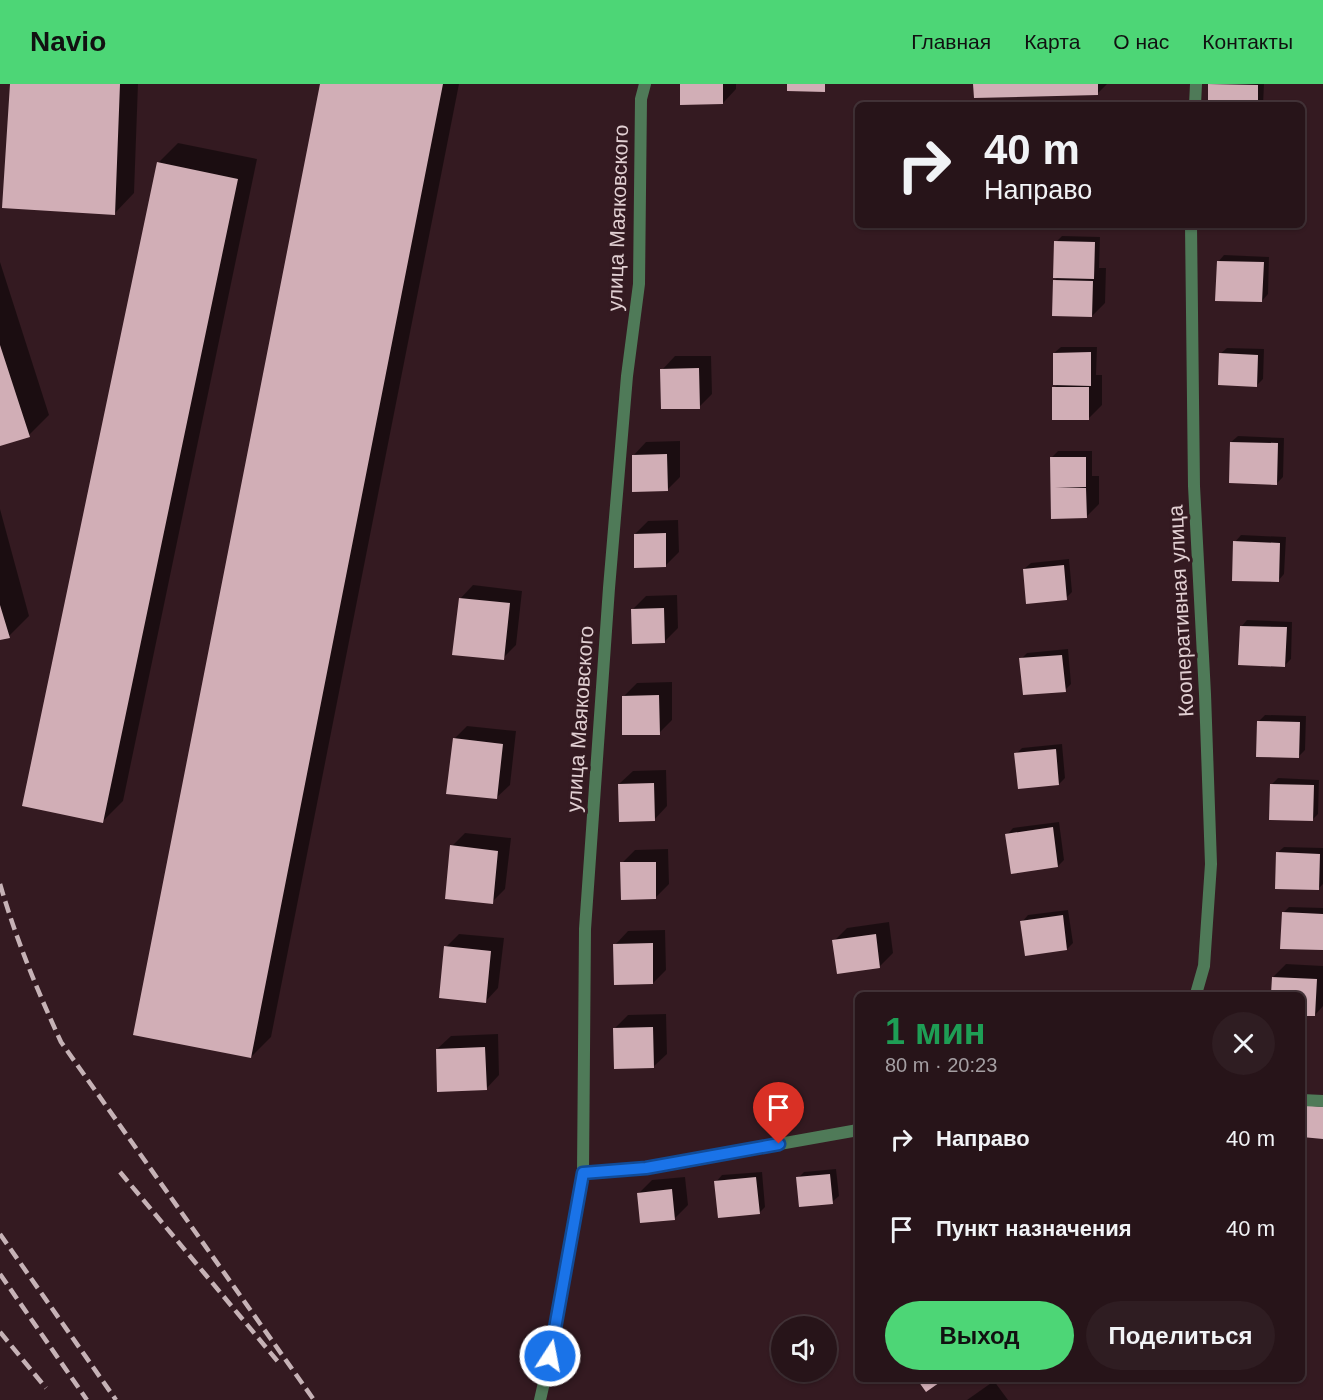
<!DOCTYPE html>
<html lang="ru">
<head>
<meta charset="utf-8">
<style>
  :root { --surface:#271419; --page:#2f1d22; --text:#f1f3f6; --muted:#a49ea2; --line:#433338; --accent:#4dd676 }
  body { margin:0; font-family:Helvetica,sans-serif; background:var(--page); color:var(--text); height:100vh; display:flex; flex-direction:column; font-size:22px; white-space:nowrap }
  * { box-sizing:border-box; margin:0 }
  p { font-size:20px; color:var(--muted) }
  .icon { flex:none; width:33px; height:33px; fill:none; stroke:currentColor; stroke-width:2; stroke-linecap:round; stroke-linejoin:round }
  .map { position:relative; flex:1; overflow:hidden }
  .panel { position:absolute; left:855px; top:908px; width:450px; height:390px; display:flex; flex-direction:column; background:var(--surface); border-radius:9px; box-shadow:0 2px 4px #0004,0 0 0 2px var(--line) }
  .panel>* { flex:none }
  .banner { position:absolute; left:855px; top:18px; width:450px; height:126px; border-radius:9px; box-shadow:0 2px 4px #0004,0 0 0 2px var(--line); background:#271419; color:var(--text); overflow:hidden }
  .buttons { position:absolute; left:771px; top:1232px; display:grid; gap:12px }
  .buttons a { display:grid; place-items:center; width:66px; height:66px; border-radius:50%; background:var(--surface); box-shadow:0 2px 4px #0004,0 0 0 2px var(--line); font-size:30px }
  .pin { position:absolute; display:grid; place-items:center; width:51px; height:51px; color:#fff; margin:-62px -26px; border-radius:50% 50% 50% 0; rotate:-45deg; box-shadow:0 0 6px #0007 }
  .pin .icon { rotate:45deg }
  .me { position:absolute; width:66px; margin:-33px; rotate:11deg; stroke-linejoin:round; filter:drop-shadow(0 0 4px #0008) }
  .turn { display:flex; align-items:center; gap:21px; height:126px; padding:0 30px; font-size:27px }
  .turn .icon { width:78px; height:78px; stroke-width:2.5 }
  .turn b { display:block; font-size:42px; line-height:51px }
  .round { display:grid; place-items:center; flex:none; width:63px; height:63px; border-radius:32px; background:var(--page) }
  .overview { display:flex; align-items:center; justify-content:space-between; height:102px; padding:0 30px }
  h1 { font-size:36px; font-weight:800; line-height:45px; color:#1e9e55 }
  .action { display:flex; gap:12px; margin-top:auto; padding:12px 30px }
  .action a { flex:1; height:69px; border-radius:36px; background:var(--accent); color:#111; font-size:24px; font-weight:800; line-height:69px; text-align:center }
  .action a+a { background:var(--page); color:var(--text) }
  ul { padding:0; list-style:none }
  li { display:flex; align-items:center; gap:18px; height:90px; padding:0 30px }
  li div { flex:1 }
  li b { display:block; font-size:22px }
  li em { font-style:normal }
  header { display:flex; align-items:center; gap:36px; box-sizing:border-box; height:84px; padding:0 30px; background:var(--accent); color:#111 }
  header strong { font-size:28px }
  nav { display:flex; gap:33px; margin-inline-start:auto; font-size:21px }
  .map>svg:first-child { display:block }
  .shadow { fill:#0007 }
  .building { fill:#d1aeb6 }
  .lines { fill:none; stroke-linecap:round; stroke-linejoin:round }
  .lane { stroke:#4f7a58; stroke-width:12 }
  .street { stroke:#4f7a58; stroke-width:12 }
  .rail { stroke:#c6b2b6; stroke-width:4.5; stroke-dasharray:12 6; stroke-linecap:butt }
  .route-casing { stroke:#114b97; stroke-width:15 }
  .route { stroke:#1a73e8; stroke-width:10 }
  .labels { text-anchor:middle; stroke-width:6; stroke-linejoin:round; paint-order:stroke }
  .street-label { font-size:21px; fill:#e1cfd2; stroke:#341a21 }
</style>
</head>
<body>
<header>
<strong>Navio</strong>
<nav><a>Главная</a><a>Карта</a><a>О нас</a><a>Контакты</a></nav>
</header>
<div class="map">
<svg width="1323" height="1316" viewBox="0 0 1323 1316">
  <rect width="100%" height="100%" fill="#341a21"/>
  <path class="shadow" d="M 11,0 L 138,0 L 134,109 L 115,129 Z
    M 322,0 L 459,0 L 271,953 L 251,973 Z
    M 681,0 L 736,0 L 736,5 L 723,19 Z
    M 975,0 L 1107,0 L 1098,9 Z
    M 1210,0 L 1264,0 L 1263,21 L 1209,21 Z
    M 178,59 L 257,75 L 123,717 L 103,737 L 158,79 Z
    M 1062,152 L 1100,153 L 1099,184 L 1106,184 L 1105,219 L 1092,232 L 1054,197 L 1058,193 L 1056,158 Z
    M 1224,171 L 1269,173 L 1268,210 L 1262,217 L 1218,178 Z
    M 0,178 L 49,331 L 29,351 L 0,360 Z
    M 1061,263 L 1097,263 L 1096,291 L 1102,291 L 1102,321 L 1089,334 L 1054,304 L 1058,300 L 1054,269 Z
    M 1227,264 L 1264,265 L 1263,295 L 1257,301 L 1220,270 Z
    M 675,272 L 711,272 L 712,310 L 699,323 L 662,286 Z
    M 1238,352 L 1284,354 L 1283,393 L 1277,399 L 1231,358 Z
    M 680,357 L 680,393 L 667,406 L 633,372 L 646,358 Z
    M 1058,367 L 1092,367 L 1092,392 L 1099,392 L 1099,420 L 1086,433 L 1053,405 L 1052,373 Z
    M 0,425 L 29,532 L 9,552 L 0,555 Z
    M 678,436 L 679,468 L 666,481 L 635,450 L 648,437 Z
    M 1241,451 L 1286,453 L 1284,490 L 1278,497 L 1235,458 Z
    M 1069,475 L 1072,508 L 1066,514 L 1024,485 L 1031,479 Z
    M 473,501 L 522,507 L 516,561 L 503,574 L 460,515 Z
    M 677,511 L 678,544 L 664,558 L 633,525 L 646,512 Z
    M 1247,536 L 1292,538 L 1291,575 L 1285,581 L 1241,543 Z
    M 1068,565 L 1071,600 L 1065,606 L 1021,575 L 1027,569 Z
    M 672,598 L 672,636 L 659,649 L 623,613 L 637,599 Z
    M 1265,631 L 1306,632 L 1305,666 L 1298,673 L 1258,638 Z
    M 467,642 L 516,647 L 510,701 L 496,714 L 454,655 Z
    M 1062,660 L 1065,694 L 1059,700 L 1016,670 L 1022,664 Z
    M 666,686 L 667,722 L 654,736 L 619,700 L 633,687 Z
    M 1278,694 L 1319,696 L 1318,730 L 1312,736 L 1272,700 Z
    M 1059,738 L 1064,776 L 1058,782 L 1007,751 L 1013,744 Z
    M 465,749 L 511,754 L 505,805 L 492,818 L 452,762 Z
    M 1284,763 L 1323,764 L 1323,800 L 1318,805 L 1277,769 Z
    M 668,765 L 669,800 L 656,813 L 622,779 L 635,766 Z
    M 1289,823 L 1323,824 L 1323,865 L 1283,829 Z
    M 1068,826 L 1073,859 L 1067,865 L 1022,838 L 1028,831 Z
    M 889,838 L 893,869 L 880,882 L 834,857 L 847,844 Z
    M 665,846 L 666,886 L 653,899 L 615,861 L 628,847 Z
    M 459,850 L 504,854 L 498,904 L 485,918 L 446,863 Z
    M 1286,880 L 1323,882 L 1323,922 L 1315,931 L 1302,930 L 1302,910 L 1273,910 L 1273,893 Z
    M 666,930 L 667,970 L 653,983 L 615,944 L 628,931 Z
    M 498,950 L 499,991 L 486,1005 L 437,965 L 451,952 Z
    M 836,1085 L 839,1112 L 832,1118 L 798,1094 L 804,1088 Z
    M 762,1088 L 765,1123 L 759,1129 L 716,1098 L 722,1091 Z
    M 685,1093 L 688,1121 L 675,1134 L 639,1109 L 652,1096 Z
    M 994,1297 L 1008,1316 L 967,1316 Z"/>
  <path class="building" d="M 10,0 L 120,0 L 115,131 L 2,124 Z
    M 320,0 L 443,0 L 251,974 L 133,951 Z
    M 680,0 L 723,0 L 723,20 L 680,21 Z
    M 787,0 L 825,0 L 825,8 L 787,7 Z
    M 973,0 L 1098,0 L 1098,11 L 974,14 Z
    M 1208,0 L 1258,1 L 1258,21 L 1208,21 Z
    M 157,78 L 238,95 L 103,739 L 22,722 Z
    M 1054,157 L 1095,158 L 1094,195 L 1053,194 Z
    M 1217,177 L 1264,178 L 1262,218 L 1215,217 Z
    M 1053,196 L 1093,197 L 1092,233 L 1052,232 Z
    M 0,261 L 30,353 L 0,362 Z
    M 1091,268 L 1091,302 L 1053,301 L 1053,269 Z
    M 1219,269 L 1258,271 L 1257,303 L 1218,301 Z
    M 699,284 L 700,325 L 661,325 L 660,285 Z
    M 1052,303 L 1089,303 L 1089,336 L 1052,336 Z
    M 1230,358 L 1278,359 L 1277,401 L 1229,399 Z
    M 667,370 L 668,407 L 632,408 L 632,371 Z
    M 1050,373 L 1086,373 L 1086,403 L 1055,404 L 1086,404 L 1087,434 L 1051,435 Z
    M 666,449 L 666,483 L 634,484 L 634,450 Z
    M 1233,457 L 1280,459 L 1279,498 L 1232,497 Z
    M 1064,481 L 1067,516 L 1026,520 L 1023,485 Z
    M 459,514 L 510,519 L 504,576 L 452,571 Z
    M 0,521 L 10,554 L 0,556 Z
    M 664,524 L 665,559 L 632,560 L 631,525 Z
    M 1240,542 L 1287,543 L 1285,583 L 1238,581 Z
    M 1062,571 L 1066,608 L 1023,611 L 1019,574 Z
    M 659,611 L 660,651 L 622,651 L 622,612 Z
    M 1257,637 L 1300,638 L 1299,674 L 1256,673 Z
    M 453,654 L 503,660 L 497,715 L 446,710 Z
    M 1056,665 L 1059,701 L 1018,705 L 1014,669 Z
    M 654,699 L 655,737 L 619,738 L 618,700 Z
    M 1270,700 L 1314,701 L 1313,737 L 1269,736 Z
    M 1053,743 L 1058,783 L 1011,790 L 1005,750 Z
    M 450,761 L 498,767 L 493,820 L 445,815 Z
    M 1276,768 L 1320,770 L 1319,806 L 1275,805 Z
    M 620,778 L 656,778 L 656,815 L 621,816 Z
    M 1282,828 L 1323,830 L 1323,866 L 1280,865 Z
    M 1063,831 L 1067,866 L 1025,872 L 1020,837 Z
    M 876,850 L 880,884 L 837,890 L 832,856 Z
    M 653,859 L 653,900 L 614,901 L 613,860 Z
    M 444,862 L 491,867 L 486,919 L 439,914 Z
    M 1272,893 L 1317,895 L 1315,932 L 1302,932 L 1302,910 L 1271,910 Z
    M 653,943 L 654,984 L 614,985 L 613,944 Z
    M 485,963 L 487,1006 L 437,1008 L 436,965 Z
    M 1302,1021 L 1323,1023 L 1323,1055 L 1302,1053 Z
    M 830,1090 L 833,1120 L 799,1123 L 796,1093 Z
    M 756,1093 L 760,1130 L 718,1134 L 714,1097 Z
    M 672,1105 L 675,1136 L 640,1139 L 637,1109 Z
    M 916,1294 L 946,1294 L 926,1308 Z"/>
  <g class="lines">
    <path class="lane" d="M 540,1316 L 550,1272"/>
    <path class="street" d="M 1195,21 L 1196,0
      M 1191,141 L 1194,402 L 1205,610 L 1211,780 L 1204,882 L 1196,910
      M 1302,1016 L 1323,1017
      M 583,1089 L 646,1084 L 858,1046
      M 550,1272 L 583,1089 L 585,845 L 609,504 L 627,292 L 639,200 L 641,15 L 645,0"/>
    <path class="rail" d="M 0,800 C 16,855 37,906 61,958 L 314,1316
      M 120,1088 L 279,1279
      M 0,1150 L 116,1316
      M 0,1190 L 87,1316
      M 0,1248 L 46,1304"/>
  </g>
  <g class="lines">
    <g class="route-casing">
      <path id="route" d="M 550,1272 L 583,1089 L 646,1084 L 779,1060"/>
    </g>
    <use href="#route" class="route"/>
  </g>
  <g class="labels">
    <g class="street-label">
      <text transform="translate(618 134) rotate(-88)" y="7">улица Маяковского</text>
      <text transform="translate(1181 527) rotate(-93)" y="7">Кооперативная улица</text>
      <text transform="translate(580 635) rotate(-86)" y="7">улица Маяковского</text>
    </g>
  </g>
</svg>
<div class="buttons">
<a><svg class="icon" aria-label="sound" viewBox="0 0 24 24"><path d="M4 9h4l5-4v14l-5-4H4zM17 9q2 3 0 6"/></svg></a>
</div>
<div class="pin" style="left:779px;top:1060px;background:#d93025"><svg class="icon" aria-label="arrive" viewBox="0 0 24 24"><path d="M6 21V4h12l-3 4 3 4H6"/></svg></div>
<svg class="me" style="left:550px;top:1272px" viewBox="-20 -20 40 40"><circle r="17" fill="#1a73e8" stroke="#fff" stroke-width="3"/><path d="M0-11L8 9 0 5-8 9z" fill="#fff"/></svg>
<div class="banner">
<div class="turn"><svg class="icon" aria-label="right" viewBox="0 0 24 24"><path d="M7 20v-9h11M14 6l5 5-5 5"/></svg><div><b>40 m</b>Направо</div></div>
</div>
<section class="panel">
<div class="overview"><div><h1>1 мин</h1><p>80 m · 20:23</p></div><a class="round"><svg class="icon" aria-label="close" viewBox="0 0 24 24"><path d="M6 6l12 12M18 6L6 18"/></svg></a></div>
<ul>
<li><svg class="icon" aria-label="right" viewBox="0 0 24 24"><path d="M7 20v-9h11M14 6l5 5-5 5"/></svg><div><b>Направо</b></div><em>40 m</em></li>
<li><svg class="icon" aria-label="arrive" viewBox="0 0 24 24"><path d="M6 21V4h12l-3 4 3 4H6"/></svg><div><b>Пункт назначения</b></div><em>40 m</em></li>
</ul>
<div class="action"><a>Выход</a><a>Поделиться</a></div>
</section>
</div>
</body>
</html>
